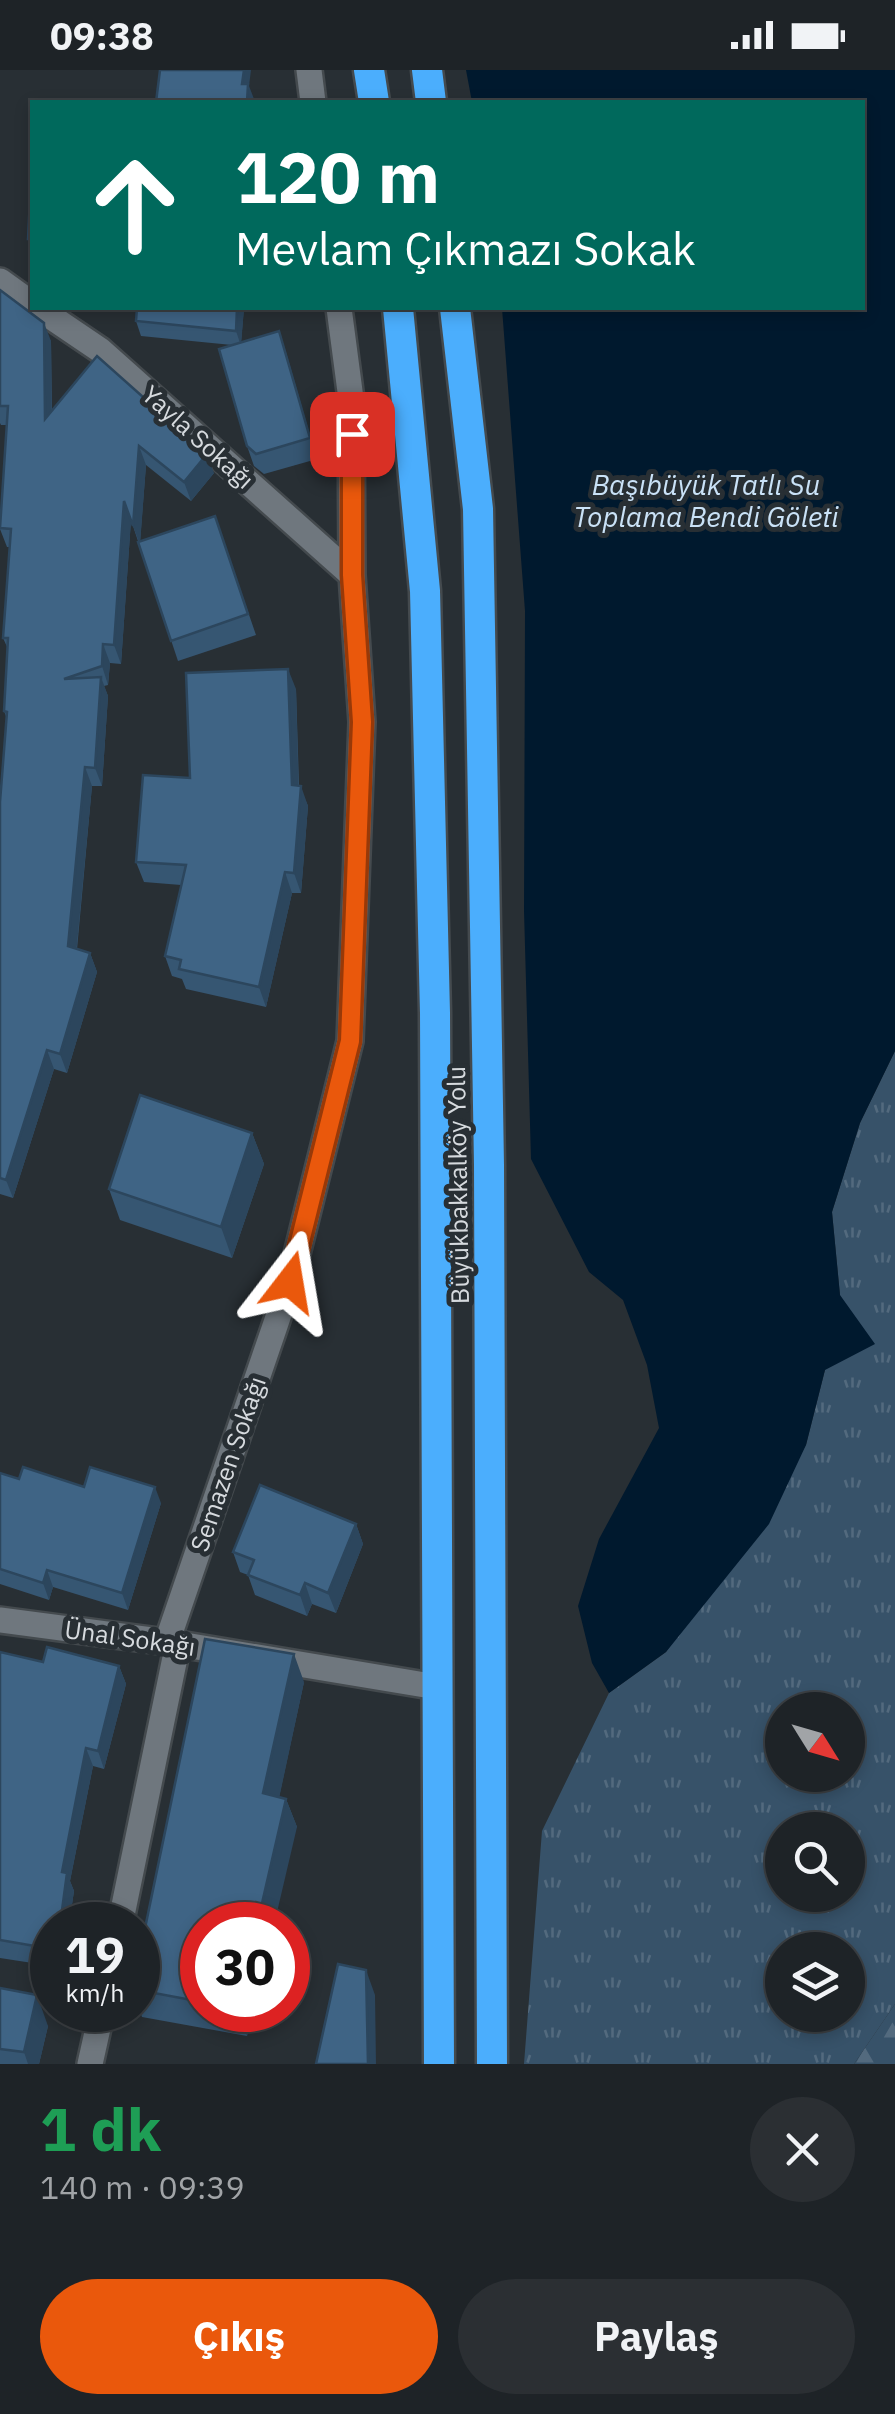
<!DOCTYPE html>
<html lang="tr">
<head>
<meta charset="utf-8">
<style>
  :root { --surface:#1e2327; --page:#2b2f33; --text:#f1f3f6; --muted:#a1a4a7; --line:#3c4044; --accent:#ea580c }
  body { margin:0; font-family:"IBM Plex Sans",sans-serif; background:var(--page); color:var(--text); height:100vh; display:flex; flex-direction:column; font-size:38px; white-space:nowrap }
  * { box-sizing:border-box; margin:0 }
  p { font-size:32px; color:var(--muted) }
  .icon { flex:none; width:55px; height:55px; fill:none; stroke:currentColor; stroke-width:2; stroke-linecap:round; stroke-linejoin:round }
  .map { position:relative; height:1994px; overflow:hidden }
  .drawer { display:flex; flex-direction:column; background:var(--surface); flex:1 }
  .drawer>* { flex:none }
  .banner { position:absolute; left:30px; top:30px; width:835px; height:210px; border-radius:0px; box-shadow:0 5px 15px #0003,0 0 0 2px var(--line); background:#00695c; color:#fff; overflow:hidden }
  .needle { width:65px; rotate:127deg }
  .buttons { position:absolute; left:765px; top:1622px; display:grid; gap:20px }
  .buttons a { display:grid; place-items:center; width:100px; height:100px; border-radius:50%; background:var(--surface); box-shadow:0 5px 15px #0003,0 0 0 2px var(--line); font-size:50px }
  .speed { position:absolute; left:30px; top:1832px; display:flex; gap:20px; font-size:50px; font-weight:700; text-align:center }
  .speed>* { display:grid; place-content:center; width:130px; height:130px; border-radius:50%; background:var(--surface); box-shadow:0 5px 15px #0003,0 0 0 2px var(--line); line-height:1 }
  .speed small { font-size:25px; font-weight:400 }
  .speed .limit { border:15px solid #d22; background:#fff; color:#111 }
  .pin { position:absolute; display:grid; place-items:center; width:85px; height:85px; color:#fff; margin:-42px; border-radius:20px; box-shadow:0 5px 15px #0006 }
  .me { position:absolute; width:110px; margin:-55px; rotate:14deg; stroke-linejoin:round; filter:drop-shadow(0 0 8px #0008) }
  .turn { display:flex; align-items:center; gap:35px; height:210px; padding:0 40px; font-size:45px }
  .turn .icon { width:130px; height:130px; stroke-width:2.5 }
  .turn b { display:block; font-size:70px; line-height:85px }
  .round { display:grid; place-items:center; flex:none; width:105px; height:105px; border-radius:52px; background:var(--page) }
  .head { display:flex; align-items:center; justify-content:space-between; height:170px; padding:0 40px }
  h1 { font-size:60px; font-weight:700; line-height:75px; color:#1e9e55 }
  .cta { display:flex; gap:20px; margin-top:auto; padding:20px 40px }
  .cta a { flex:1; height:115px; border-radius:60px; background:var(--accent); color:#fff; font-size:40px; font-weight:700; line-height:115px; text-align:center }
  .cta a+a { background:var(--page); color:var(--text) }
  .status { display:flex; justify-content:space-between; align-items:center; height:70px; padding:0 50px; background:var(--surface); direction:ltr }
  .status svg { height:28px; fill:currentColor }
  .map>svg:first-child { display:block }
  .grass { fill:url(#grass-tufts); fill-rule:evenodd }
  .forest { fill:url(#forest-firs) }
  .water { fill:#00192e }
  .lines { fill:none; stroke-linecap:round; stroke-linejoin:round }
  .minor-casing { stroke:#444a4e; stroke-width:30 }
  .highway-casing { stroke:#444a4e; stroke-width:35 }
  .minor { stroke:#6f777e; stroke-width:25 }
  .highway { stroke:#4baefd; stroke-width:30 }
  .wall { fill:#365672 }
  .shaded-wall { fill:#2c465d }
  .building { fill:#3f6485; stroke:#2c465d; stroke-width:2.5 }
  .route-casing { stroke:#983908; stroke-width:25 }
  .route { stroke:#ea580c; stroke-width:18 }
  .labels { text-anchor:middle; stroke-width:10; stroke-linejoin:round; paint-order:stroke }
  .street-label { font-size:25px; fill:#d6dade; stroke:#282f34 }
  .water-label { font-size:28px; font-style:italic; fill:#cae2f7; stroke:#282f34 }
</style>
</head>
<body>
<div class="status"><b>09:38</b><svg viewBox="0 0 49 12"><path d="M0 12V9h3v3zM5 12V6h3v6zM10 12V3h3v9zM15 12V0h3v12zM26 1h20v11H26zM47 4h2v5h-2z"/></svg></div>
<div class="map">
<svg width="895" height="1994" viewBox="0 0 895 1994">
  <defs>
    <pattern id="grass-tufts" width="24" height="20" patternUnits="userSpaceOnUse" patternTransform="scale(2.5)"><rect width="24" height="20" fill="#375269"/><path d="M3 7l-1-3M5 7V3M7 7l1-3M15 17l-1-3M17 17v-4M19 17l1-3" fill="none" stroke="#536a7e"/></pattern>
    <pattern id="forest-firs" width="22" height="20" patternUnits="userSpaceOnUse" patternTransform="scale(2.5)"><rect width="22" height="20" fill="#375269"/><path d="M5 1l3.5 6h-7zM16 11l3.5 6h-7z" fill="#536a7e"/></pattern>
  </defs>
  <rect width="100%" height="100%" fill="#282f34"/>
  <path class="grass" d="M 895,981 L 895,1934 L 854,1994 L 524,1994 L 542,1761 L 609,1623 L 666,1582 L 806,1375 L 825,1300 L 840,1225 L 832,1142 L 860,1053 ZM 782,1640 L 848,1640 L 848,1705 L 782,1705 ZM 782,1760 L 848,1760 L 848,1825 L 782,1825 ZM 782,1880 L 848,1880 L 848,1945 L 782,1945 Z"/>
  <path class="forest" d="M 895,1934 L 895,1994 L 854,1994 Z"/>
  <path class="water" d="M 466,0 L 895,0 L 895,981 L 860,1053 L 832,1142 L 840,1225 L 875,1274 L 825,1300 L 806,1375 L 769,1454 L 666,1582 L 609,1623 L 592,1593 L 578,1536 L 599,1469 L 659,1358 L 647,1295 L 623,1230 L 589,1202 L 531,1089 L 524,841 L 525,541 L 502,238 L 862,238 L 862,32 L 472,32 Z"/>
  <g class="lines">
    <g class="minor-casing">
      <path id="minor" d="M 309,0 L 313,32
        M 0,211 L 32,234
        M 38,238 L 100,280 L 352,505
        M 0,1550 L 167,1572 L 437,1617
        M 167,1572 L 290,1212 L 350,971 L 362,652 L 352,505 L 351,329 L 339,238
        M 120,1855 L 178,1573
        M 90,1994 L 102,1940"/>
    </g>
    <g class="highway-casing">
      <path id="highway" d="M 369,0 L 374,32
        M 427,0 L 431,32
        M 398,238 L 425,521 L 435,943 L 439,1994
        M 455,238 L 478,439 L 489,1095 L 492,1994"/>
    </g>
    <use href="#minor" class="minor"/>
    <use href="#highway" class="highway"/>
  </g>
  <path class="wall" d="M 0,220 L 51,271 L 52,341 L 214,403 L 191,431 L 146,395 L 140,472 L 215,446 L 256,565 L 178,591 L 131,450 L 121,594 L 110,593 L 108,615 L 104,616 L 108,626 L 102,716 L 92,716 L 77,879 L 90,883 L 97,902 L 67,1003 L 54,999 L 13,1128 L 0,1124 L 0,732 L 7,649 L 4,641 L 8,579 L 3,568 L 10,477 L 7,477 L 0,459 L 7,355 L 1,355 L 0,353 Z
    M 137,238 L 244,238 L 241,272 L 279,261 L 317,389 L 264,404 L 254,396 L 247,376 L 232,275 L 141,266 L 136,251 Z
    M 296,619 L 299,715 L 308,736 L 301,823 L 292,823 L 266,937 L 186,919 L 182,909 L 172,906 L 165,886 L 181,815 L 144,812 L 136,792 L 190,708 Z
    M 252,1063 L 264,1094 L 232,1188 L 120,1150 L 109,1119 Z
    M 0,1403 L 19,1409 L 84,1417 L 161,1433 L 128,1540 L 53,1517 L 49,1530 L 0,1514 Z
    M 356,1454 L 363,1474 L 336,1543 L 312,1534 L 307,1546 L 255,1525 L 248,1505 L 240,1502 L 233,1482 Z
    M 0,1582 L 43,1592 L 119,1596 L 126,1614 L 104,1699 L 93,1696 L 70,1811 L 74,1821 L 69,1855 L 52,1855 L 52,1896 L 0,1888 Z
    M 304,1612 L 279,1727 L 286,1729 L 297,1757 L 202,1855 L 202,1940 L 253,1940 L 247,1966 L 142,1947 L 138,1935 L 138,1892 Z
    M 0,1918 L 48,1956 L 39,1994 L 0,1994 Z"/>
  <path class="shaded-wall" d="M 244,0 L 251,0 L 249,16 L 254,29 L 253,32 L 247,32 L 242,14 Z
    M 237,238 L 244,238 L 241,276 L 236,261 Z
    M 44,253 L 51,271 L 52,368 L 45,349 Z
    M 279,261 L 286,282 L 317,389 L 310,368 Z
    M 139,376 L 146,395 L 140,475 L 133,456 Z
    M 207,384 L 214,403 L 191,431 L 184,412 Z
    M 124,431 L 131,450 L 121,594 L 114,575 Z
    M 103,574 L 110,593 L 108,615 L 102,596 Z
    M 288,599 L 296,619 L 299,734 L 301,716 L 308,736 L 301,823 L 294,803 Z
    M 101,607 L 108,626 L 102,716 L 95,698 Z
    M 85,697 L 92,716 L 75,895 L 68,876 Z
    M 285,802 L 292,823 L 266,937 L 259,917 Z
    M 90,883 L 97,902 L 67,1003 L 60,984 Z
    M 47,980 L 54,999 L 13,1128 L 6,1110 Z
    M 252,1063 L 264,1094 L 232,1188 L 221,1157 Z
    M 155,1417 L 161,1433 L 128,1540 L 122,1523 Z
    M 356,1454 L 363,1474 L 336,1543 L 328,1523 Z
    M 47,1500 L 53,1517 L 49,1530 L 43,1513 Z
    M 305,1513 L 312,1534 L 307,1546 L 300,1525 Z
    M 294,1584 L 304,1612 L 274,1752 L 263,1723 Z
    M 119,1596 L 126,1614 L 104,1699 L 98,1681 Z
    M 86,1678 L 93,1696 L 70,1811 L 74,1821 L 69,1855 L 60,1855 L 62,1802 Z
    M 286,1729 L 297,1757 L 274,1855 L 257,1855 Z
    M 366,1900 L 375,1925 L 376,1994 L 368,1994 Z
    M 37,1925 L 48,1956 L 39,1994 L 28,1994 L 24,1982 Z
    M 238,1940 L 253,1940 L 247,1966 Z"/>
  <path class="building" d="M 160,0 L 244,0 L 242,14 L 248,14 L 247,32 L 156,32 Z
    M 32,86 L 32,169 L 28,169 Z
    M 0,220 L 44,253 L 45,349 L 97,286 L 207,384 L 184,412 L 139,376 L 133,456 L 124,431 L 114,575 L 103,574 L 102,596 L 64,609 L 101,607 L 95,698 L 85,697 L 68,876 L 90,883 L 60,984 L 47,980 L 6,1110 L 0,1108 L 0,732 L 7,642 L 4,641 L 8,568 L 3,568 L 11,459 L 0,458 L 8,336 L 0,336 Z
    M 137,238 L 237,238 L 236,261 L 136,251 Z
    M 279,261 L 310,368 L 256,384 L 247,376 L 219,279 Z
    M 215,446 L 248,544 L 171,571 L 138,472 Z
    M 288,599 L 292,715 L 301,716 L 294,803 L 285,802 L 259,917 L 179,899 L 181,890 L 165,886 L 186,795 L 136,792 L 143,705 L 190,708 L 186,603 Z
    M 140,1025 L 252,1063 L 221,1157 L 109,1119 Z
    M 23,1397 L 84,1417 L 90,1397 L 155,1417 L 122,1523 L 47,1500 L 43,1513 L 0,1499 L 0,1403 L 19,1409 Z
    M 260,1415 L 356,1454 L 328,1523 L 305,1513 L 300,1525 L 248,1505 L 254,1490 L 233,1482 Z
    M 205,1569 L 294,1584 L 263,1723 L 286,1729 L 257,1855 L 202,1855 L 202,1932 L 138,1920 L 138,1892 Z
    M 47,1577 L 119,1596 L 98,1681 L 86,1678 L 62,1802 L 67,1803 L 60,1855 L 52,1855 L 52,1879 L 0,1870 L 0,1582 L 43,1592 Z
    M 338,1894 L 366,1900 L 368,1994 L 316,1994 Z
    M 0,1918 L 37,1925 L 24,1982 L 0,1979 Z"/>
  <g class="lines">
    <g class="route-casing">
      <path id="route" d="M 290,1212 L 350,971 L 362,652 L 352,505 L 352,364"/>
    </g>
    <use href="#route" class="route"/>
  </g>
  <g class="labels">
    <g class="street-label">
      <text transform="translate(198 367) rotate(42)" y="9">Yayla Sokağı</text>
      <text transform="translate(458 1115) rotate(-91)" y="9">Büyükbakkalköy Yolu</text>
      <text transform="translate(228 1394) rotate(-71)" y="9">Semazen Sokağı</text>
      <text transform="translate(130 1568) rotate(8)" y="9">Ünal Sokağı</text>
    </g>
    <g class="water-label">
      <text x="706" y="425">Başıbüyük Tatlı Su<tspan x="706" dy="32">Toplama Bendi Göleti</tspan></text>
    </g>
  </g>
</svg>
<div class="buttons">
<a><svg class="needle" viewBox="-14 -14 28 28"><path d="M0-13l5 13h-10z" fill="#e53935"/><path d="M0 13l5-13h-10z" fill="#a1a4a7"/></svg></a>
<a><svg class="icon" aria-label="search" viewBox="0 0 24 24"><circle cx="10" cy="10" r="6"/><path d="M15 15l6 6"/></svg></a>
<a><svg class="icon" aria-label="layers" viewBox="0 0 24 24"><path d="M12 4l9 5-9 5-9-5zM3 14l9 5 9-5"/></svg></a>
</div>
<div class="speed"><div>19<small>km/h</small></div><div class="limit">30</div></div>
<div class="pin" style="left:352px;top:364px;background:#d93025"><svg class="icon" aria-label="arrive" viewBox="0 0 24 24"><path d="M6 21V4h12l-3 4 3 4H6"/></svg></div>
<svg class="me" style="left:290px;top:1212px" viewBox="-20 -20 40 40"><path d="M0-17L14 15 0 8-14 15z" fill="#ea580c" stroke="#fff" stroke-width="4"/></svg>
<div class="banner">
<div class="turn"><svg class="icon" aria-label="ahead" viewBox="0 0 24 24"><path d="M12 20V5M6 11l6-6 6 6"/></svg><div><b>120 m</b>Mevlam Çıkmazı Sokak</div></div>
</div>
</div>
<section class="drawer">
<div class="head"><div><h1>1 dk</h1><p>140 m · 09:39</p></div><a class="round"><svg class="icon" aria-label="close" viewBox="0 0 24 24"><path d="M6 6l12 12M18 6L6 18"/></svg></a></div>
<div class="cta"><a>Çıkış</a><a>Paylaş</a></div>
</section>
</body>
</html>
